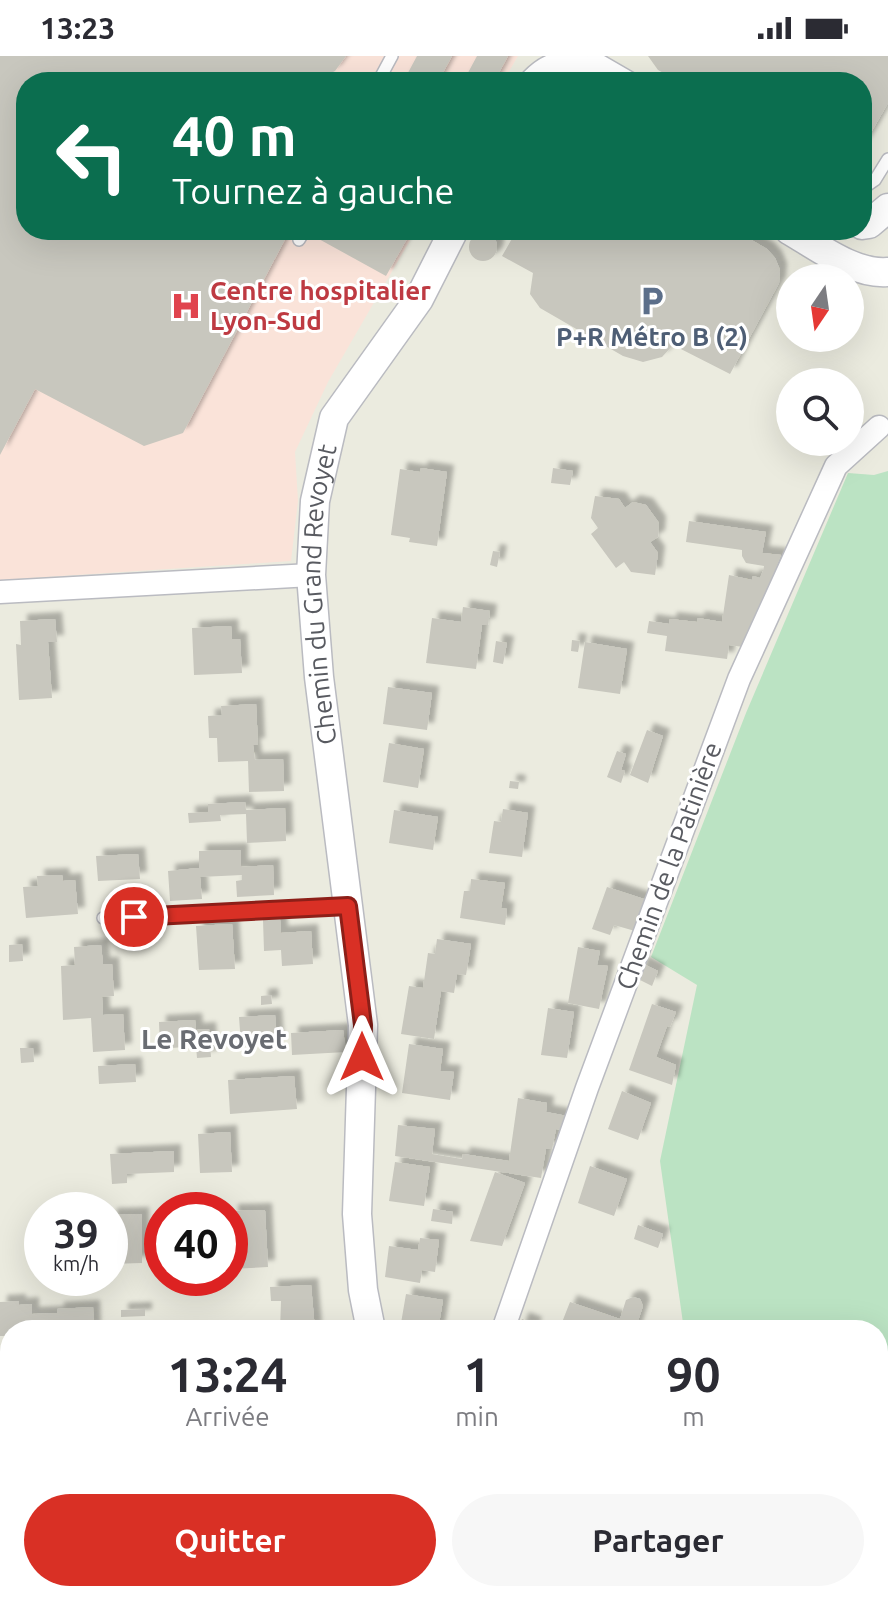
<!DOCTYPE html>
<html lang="fr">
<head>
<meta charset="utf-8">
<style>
  :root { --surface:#fff; --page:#f7f7f7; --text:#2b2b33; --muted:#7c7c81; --accent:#d93025 }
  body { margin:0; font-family:Ubuntu,sans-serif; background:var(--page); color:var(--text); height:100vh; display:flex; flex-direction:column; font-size:30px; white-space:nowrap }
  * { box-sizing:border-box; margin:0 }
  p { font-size:26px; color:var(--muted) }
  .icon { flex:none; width:44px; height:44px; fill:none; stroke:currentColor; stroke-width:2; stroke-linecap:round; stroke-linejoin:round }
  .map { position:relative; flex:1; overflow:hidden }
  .sheet { position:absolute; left:0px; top:1264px; width:888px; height:282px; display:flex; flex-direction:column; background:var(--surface); border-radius:32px 32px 0 0; box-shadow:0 8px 32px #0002 }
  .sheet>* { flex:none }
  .banner { position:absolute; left:16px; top:16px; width:856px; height:168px; border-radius:32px; box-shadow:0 8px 32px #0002; background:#0b6e4f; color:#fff; overflow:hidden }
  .needle { width:52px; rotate:193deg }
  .controls { position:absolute; left:776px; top:208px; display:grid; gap:16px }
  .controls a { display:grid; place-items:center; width:88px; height:88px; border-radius:50%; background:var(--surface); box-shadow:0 8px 32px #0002; font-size:40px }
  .speed { position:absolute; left:24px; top:1136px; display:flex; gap:16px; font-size:40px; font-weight:700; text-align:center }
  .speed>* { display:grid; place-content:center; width:104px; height:104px; border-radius:50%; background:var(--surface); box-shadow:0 8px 32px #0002; line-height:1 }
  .speed small { font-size:20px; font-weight:400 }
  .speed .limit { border:12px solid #d22; background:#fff; color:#111 }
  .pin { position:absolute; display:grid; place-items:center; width:68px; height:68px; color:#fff; margin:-34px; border:4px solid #fff; border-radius:50%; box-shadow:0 2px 8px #0007 }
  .me { position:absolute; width:88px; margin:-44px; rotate:0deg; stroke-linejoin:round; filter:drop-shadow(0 0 6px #0008) }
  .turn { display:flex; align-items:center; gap:28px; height:168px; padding:0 24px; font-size:36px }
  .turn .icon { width:104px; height:104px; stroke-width:2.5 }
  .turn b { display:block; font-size:56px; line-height:68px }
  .eta { display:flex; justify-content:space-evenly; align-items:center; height:136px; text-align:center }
  .eta b { font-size:48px; font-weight:700; line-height:56px }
  .primary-button { display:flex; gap:16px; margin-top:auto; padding:16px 24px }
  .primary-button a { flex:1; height:92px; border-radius:48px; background:var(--accent); color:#fff; font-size:32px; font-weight:700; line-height:92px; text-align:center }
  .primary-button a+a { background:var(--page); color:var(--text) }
  .status { display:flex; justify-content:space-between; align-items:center; height:56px; padding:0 40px; background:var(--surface); direction:ltr }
  .status svg { height:22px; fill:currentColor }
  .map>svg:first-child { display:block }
  .medical { fill:#fae3d9 }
  .green { fill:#bbe3c3 }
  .building { fill:#c8c7be; filter:url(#shadow) }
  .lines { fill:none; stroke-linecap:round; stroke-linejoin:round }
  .service-casing { stroke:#babbc1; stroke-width:14 }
  .minor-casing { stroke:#babbc1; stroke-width:25 }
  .tertiary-casing { stroke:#babbc1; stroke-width:31 }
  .service { stroke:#fff; stroke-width:11 }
  .minor { stroke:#fff; stroke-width:22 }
  .tertiary { stroke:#fff; stroke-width:28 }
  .route-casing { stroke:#8d1f18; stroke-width:20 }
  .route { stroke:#d93025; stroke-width:14 }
  .labels { text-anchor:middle; stroke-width:6; stroke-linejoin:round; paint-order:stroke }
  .health-label { font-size:26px; font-weight:bold; fill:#be3a42; stroke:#fff; text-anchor:start }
  .service-label { font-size:26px; font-weight:bold; fill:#4e5e75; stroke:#fff }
  .street-label { font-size:26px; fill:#585a60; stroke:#fff }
  .neighbourhood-label { font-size:28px; font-weight:bold; fill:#696c72; stroke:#fff }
</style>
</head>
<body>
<div class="status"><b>13:23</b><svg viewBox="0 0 49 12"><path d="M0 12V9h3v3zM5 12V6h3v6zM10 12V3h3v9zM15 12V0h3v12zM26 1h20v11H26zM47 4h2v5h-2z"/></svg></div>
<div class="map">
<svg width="888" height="1545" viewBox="0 0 888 1545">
  <defs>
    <filter id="shadow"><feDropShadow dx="7" dy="-7" stdDeviation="2" flood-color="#0004"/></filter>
  </defs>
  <rect width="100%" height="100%" fill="#ebebdf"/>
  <path class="medical" d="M 0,0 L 518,0 L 503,26 L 26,26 L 26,174 L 416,174 L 328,326 L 295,396 L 298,445 L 291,505 L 0,524 Z"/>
  <path class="green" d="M 888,415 L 888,1439 L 878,1436 L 878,1274 L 684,1274 L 660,1105 L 697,929 L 651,901 L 746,657 L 848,417 L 874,419 Z"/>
  <path class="building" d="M 0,0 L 346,0 L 335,15 L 314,26 L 289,22 L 290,26 L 26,26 L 26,174 L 290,174 L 183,377 L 144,390 L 35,333 L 0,399 Z
    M 417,0 L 452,0 L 438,26 L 403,26 Z
    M 477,0 L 508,0 L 494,26 L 463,26 Z
    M 648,0 L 888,0 L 888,47 L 862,92 L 862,26 L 680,26 L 658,14 Z
    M 321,174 L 412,174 L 386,220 L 317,182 Z
    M 517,174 L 734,174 L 767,193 L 775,202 L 780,214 L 779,227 L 730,318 L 673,289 L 662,301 L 643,306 L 623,300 L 540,252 L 530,238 L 533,217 L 502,200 Z
    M469 191a14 14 0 1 1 28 0a14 14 0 1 1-28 0Z
    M 421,412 L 447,416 L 437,490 L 409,486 L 410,482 L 391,479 L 400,413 L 420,416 Z
    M 553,412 L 573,415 L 570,429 L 551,427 Z
    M 595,440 L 619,443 L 625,452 L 633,446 L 646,449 L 659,467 L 658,481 L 650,486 L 658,497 L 655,519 L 631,516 L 624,506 L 616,512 L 591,478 L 598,472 L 591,462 Z
    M 689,465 L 766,476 L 762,497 L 781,499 L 743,591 L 729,589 L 727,603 L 665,595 L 667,580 L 647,577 L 649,565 L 669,568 L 670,563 L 697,566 L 698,562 L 722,566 L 729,519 L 752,524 L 753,520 L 760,522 L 763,515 L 764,510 L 746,507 L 742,500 L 742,494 L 686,486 Z
    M 493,495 L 500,496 L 497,511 L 490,509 Z
    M 463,551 L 490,555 L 488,569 L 482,569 L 476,613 L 426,607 L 432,562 L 461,566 Z
    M 55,563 L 57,586 L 48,586 L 52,642 L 19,644 L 16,588 L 21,589 L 20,565 Z
    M 231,570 L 232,583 L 240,583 L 242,617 L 194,619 L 192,572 Z
    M 572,584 L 580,585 L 578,596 L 571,595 Z
    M 496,585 L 507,587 L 503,608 L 493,606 Z
    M 585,586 L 627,593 L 620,638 L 578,632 Z
    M 388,631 L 432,637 L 427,674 L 383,668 Z
    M 256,648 L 258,689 L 253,689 L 255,704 L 283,703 L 284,735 L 249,736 L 248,705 L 218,706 L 217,682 L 209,682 L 208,660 L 222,659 L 221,650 Z
    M 647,674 L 663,680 L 648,727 L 630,719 Z
    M 389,687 L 424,693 L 418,732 L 383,726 Z
    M 617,695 L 626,698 L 621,714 L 625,715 L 621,727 L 607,721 Z
    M 510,725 L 519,726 L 518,733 L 509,732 Z
    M 245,746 L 246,754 L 285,752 L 286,785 L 247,787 L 246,758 L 220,759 L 221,765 L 189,767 L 188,757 L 208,756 L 208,748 Z
    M 503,753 L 528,757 L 522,801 L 489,797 L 494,765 L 501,766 Z
    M 394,754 L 438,761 L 433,794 L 389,787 Z
    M 241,794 L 241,811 L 273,809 L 274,839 L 237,841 L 236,825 L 242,824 L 242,819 L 200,821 L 202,843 L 170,845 L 168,815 L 199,812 L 199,795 Z
    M 138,798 L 140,823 L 98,825 L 96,800 Z
    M 62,819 L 63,825 L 75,824 L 78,858 L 26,862 L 23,831 L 38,830 L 37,820 Z
    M 471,823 L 505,827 L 501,852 L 507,853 L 505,869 L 460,862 L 464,835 L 470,835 Z
    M 607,831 L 647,844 L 635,875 L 614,869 L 610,879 L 592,873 Z
    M 280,863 L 281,877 L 311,875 L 313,908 L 282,910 L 281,894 L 264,895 L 263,864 Z
    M 232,868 L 235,913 L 199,914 L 196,870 Z
    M 437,883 L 471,888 L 466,919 L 457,918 L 454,937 L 441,935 L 434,983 L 401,978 L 409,930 L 423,932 L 428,897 L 435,898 Z
    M 22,888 L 23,905 L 9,906 L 9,889 Z
    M 101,889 L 103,908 L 112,908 L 114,940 L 102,941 L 103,959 L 123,958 L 125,994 L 93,996 L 91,962 L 63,964 L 61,910 L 75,909 L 74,891 Z
    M 578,891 L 600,895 L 597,909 L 608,910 L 599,953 L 568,947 Z
    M 641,907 L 658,915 L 652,930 L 636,922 Z
    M 271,939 L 272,948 L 261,949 L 261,940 Z
    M 652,948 L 676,956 L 670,971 L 667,970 L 656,1001 L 676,1009 L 672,1029 L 629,1014 Z
    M 548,952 L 574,956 L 567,1002 L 541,999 Z
    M 275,959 L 277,987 L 241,989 L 239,961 Z
    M 195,964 L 196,974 L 209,973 L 211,1001 L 197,1002 L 196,990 L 160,993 L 159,966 Z
    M 343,974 L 346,996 L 292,999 L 291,977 Z
    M 409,988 L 443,993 L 440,1015 L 454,1016 L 450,1044 L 402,1037 Z
    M 20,992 L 33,992 L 34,1006 L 21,1007 Z
    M 135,1008 L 136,1026 L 99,1028 L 98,1010 Z
    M 294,1020 L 297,1053 L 230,1058 L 228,1024 Z
    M 622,1035 L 651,1047 L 638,1084 L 608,1073 Z
    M 518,1042 L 547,1047 L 546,1056 L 567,1060 L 562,1074 L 556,1073 L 552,1093 L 546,1093 L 541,1122 L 395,1100 L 398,1069 L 435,1073 L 432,1098 L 462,1103 L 463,1098 L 509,1105 Z
    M 230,1076 L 232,1116 L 200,1117 L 198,1078 Z
    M 174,1095 L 174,1116 L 127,1118 L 127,1127 L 112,1128 L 110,1098 Z
    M 395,1106 L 430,1111 L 424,1150 L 389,1145 Z
    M 590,1110 L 627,1123 L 614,1160 L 578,1147 Z
    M 495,1116 L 525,1127 L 502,1190 L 470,1185 Z
    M 433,1153 L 453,1156 L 452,1168 L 431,1165 Z
    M 265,1154 L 268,1211 L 230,1213 L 230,1197 L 233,1197 L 231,1155 Z
    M 142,1158 L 142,1207 L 110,1208 L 110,1159 Z
    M 638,1169 L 663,1178 L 658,1192 L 634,1183 Z
    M 420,1182 L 439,1184 L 435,1216 L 422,1214 L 420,1227 L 385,1221 L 389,1190 L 418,1194 Z
    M 311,1229 L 315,1274 L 280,1274 L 281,1245 L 271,1245 L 270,1231 Z
    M 406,1238 L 443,1244 L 438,1274 L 400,1273 Z
    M 633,1241 L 640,1243 L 643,1250 L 635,1274 L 559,1274 L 570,1246 L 620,1263 L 626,1244 Z
    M 19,1245 L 19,1249 L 32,1248 L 32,1258 L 57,1257 L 57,1253 L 93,1251 L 94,1274 L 10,1274 L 10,1280 L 0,1280 L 0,1246 Z
    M 145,1253 L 145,1260 L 121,1261 L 121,1254 Z
    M 522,1263 L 535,1268 L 533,1274 L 518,1274 Z
    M 0,1330 L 10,1332 L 9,1375 L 0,1373 Z
    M 0,1445 L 10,1446 L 10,1466 L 0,1464 Z
    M 247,1536 L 266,1536 L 267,1545 L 225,1545 L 224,1539 Z
    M 334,1536 L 363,1536 L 370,1545 L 337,1545 L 332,1538 Z
    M 494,1536 L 520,1536 L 524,1545 L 472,1545 Z
    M 751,1536 L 788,1536 L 791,1537 L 790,1540 L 804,1545 L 748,1545 Z"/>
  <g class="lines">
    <g class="service-casing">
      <path id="service" d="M 593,0 L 638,26
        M 378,26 L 392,0
        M 862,133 L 875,124 L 888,103
        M 299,184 L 305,174
        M 103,862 L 347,850"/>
    </g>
    <g class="minor-casing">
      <path id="minor" d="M 0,536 L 311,519
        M 503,1274 L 587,1032 L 739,623 L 836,410 L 879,371"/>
    </g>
    <g class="tertiary-casing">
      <g id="tertiary">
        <path d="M 534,26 C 559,0 579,9 608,26"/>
        <path d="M 862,169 L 869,168 L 888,152"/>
        <path d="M 789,174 C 817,190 854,219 888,216"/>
        <path id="s1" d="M 371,1274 L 363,1234 L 357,1158 L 363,969 L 319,621 L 311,519 L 315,445 L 334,362 L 419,243 L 454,174"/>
        <path d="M 428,1536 L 431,1545"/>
      </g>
    </g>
    <use href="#service" class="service"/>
    <use href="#minor" class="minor"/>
    <use href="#tertiary" class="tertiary"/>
  </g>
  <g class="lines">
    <g class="route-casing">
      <path id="route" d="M 134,861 L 348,850 L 363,969 L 362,1001"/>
    </g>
    <use href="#route" class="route"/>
  </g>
  <defs>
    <g id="parking-bare" transform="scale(2.4)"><path d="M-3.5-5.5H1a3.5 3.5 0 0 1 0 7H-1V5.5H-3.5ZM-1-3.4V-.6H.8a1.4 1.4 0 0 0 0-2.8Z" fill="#5c6f8a" stroke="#fff" stroke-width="2.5" paint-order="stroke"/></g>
    <g id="hospital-bare" transform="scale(2.4)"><path d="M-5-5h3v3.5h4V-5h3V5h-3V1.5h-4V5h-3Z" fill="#e0444e" stroke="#fff" stroke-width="2.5" paint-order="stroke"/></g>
  </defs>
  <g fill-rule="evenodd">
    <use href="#parking-bare" x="652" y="245"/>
    <use href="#hospital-bare" x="186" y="250"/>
  </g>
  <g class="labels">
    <g class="health-label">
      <text x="210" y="244">Centre hospitalier<tspan x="210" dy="30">Lyon-Sud</tspan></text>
    </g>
    <g class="service-label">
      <text x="652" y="290">P+R Métro B (2)</text>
    </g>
    <g class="street-label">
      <text dy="9" stroke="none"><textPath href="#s1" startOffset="740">Chemin du Grand Revoyet</textPath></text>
      <text transform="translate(669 810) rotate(-70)" y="9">Chemin de la Patinière</text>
    </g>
    <g class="neighbourhood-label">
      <text x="214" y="993">Le Revoyet</text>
    </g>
  </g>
</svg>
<div class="controls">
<a><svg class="needle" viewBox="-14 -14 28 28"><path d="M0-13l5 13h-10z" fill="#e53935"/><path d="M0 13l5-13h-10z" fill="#7c7c81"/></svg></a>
<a><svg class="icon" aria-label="search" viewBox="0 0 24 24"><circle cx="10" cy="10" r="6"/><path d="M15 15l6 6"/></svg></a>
</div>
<div class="speed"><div>39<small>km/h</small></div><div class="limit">40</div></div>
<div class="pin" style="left:134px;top:861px;background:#d93025"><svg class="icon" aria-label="arrive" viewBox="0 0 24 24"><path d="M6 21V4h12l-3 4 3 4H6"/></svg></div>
<svg class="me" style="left:362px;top:1001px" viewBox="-20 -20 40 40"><path d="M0-17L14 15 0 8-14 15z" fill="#d93025" stroke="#fff" stroke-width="4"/></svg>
<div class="banner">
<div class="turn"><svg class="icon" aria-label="left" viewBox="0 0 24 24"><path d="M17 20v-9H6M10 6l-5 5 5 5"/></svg><div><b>40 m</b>Tournez à gauche</div></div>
</div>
<section class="sheet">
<div class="eta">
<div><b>13:24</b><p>Arrivée</p></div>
<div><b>1</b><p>min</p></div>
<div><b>90</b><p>m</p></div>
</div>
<div class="primary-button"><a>Quitter</a><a>Partager</a></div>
</section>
</div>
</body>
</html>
